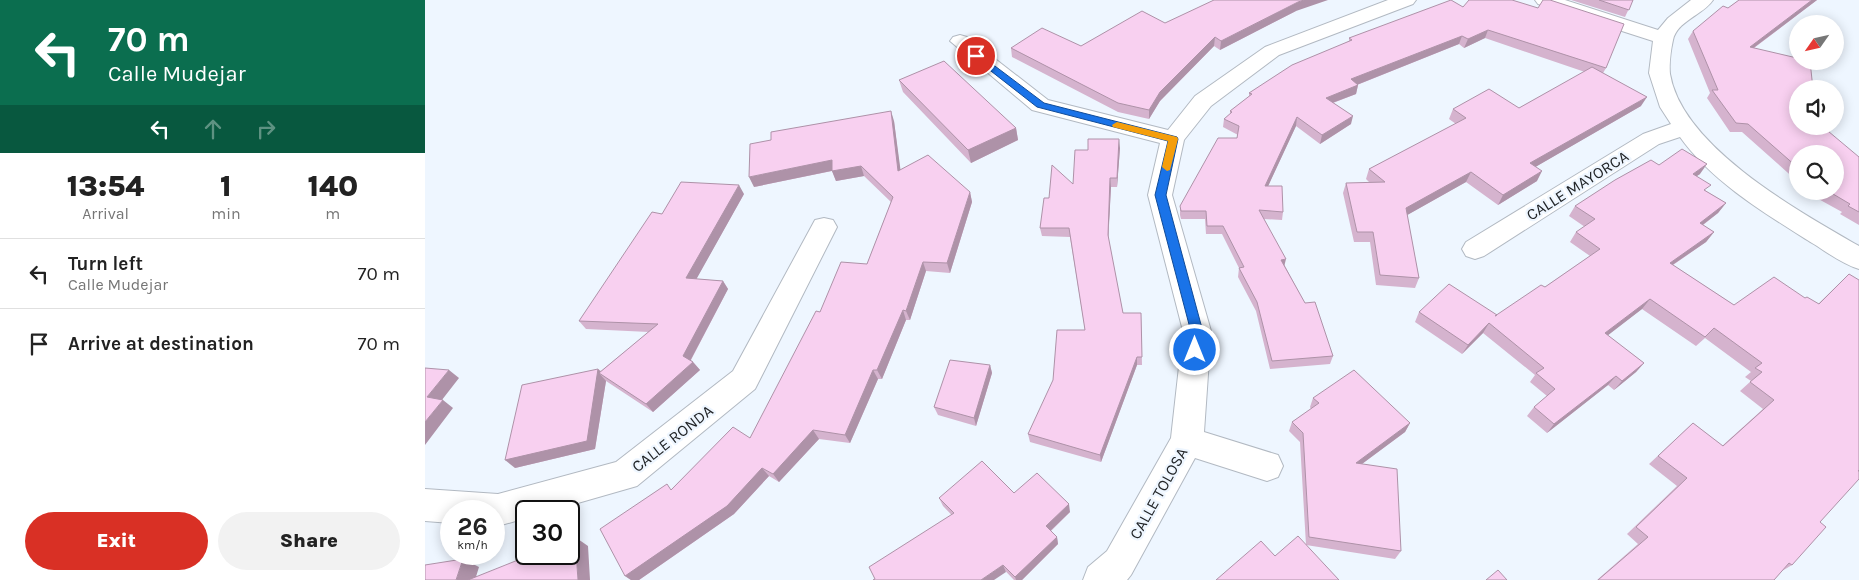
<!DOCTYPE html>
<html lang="en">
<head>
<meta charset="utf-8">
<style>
  :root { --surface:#fff; --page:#f2f2f2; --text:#222; --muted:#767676; --line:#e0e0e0; --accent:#d93025 }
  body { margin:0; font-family:Karla,sans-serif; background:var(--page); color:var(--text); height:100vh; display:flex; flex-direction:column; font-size:19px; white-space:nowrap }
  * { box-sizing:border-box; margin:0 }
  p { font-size:16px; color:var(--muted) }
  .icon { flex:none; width:28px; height:28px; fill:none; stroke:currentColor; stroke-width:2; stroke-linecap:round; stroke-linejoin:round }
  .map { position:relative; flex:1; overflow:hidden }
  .panel { display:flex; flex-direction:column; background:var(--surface); width:425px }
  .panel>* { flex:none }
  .hud { background:#0b6e4f; color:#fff; overflow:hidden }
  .needle { width:32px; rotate:236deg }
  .controls { position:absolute; left:1364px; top:15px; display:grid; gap:10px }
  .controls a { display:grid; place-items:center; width:55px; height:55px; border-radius:50%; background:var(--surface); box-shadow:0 2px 12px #0003; font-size:25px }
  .speed { position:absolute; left:15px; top:500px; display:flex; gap:10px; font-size:25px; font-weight:700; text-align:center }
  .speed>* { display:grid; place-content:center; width:65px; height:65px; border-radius:50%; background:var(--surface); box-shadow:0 2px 12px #0003; line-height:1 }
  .speed small { font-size:12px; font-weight:400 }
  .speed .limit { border:2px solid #111; border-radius:8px; background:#fff; color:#111 }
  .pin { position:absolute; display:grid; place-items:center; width:42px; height:42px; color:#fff; margin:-21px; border:2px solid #fff; border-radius:50%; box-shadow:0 1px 5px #0007 }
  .me { position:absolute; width:55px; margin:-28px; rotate:0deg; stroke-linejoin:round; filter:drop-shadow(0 0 4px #0008) }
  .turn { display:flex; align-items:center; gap:18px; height:105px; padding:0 25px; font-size:22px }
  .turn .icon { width:65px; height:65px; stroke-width:2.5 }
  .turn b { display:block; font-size:35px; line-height:42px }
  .lanes { display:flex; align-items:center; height:48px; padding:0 25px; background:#0003; justify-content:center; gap:25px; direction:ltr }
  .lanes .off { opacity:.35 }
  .eta { display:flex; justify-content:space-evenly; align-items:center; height:85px; text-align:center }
  .eta b { font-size:30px; font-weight:800; line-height:35px }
  .primary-button { display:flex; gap:10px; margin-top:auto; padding:10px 25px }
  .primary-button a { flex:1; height:58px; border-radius:30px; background:var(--accent); color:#fff; font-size:20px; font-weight:800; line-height:58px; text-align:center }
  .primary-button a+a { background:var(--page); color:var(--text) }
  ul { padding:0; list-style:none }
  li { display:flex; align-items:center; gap:15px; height:70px; padding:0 25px; border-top:1px solid var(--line) }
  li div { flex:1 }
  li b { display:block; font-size:19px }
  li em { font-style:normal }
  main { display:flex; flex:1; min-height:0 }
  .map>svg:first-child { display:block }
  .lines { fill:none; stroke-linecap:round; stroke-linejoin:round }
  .minor-casing { stroke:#b2b9c2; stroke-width:2 }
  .minor { fill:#fff; fill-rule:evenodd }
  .wall { fill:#d5b3ce }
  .shaded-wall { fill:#ae92a8 }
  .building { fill:#f8d0f0; stroke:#ae92a8 }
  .route { fill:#1a73e8; stroke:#114b97 }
  .slow { fill:#f59e0b }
  .labels { text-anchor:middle; stroke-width:4.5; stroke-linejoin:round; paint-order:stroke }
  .street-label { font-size:16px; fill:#222528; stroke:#eef6ff }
</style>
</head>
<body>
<main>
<section class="panel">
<div class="hud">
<div class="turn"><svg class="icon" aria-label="left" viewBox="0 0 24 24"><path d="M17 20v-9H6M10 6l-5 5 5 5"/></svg><div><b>70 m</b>Calle Mudejar</div></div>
<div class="lanes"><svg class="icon" aria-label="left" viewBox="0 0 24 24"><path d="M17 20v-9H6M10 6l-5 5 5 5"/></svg><svg class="icon off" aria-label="ahead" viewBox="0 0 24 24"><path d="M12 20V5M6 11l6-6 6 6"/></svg><svg class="icon off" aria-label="right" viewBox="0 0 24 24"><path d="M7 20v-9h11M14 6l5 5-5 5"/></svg></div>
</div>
<div class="eta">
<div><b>13:54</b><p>Arrival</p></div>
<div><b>1</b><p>min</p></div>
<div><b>140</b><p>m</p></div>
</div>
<ul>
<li><svg class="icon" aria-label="left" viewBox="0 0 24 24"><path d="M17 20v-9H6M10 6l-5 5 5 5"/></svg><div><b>Turn left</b><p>Calle Mudejar</p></div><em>70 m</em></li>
<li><svg class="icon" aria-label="arrive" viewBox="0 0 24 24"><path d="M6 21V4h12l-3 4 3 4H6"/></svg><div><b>Arrive at destination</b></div><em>70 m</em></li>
</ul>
<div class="primary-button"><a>Exit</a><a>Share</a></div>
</section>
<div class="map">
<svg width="1434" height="580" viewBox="0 0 1434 580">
  <rect width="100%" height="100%" fill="#eef6ff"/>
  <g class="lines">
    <g class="minor-casing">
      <path id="minor" d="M 963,0 L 991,0 L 988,4 L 854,55 L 786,106 L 759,140 L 747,195 L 786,331 L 779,432 L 853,455 L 858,466 L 853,477 L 842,481 L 770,458 L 706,575 L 702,580 L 658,580 L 663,567 L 682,551 L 746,438 L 758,331 L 723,195 L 735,143 L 607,110 L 525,41 L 528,37 L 535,35 L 542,37 L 623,100 L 743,130 L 770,96 L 840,47 Z
        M 1110,0 L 1140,0 L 1233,30 L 1243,18 L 1266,0 L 1288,0 C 1278,15 1252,21 1248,40 C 1246,49 1244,65 1245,74 C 1257,147 1375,212 1434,246 L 1434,269 C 1417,264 1402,252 1387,243 C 1341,214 1287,182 1255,137 L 1234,144 L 1059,256 L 1050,259 L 1041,256 L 1037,249 L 1041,242 L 1218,134 L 1246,124 L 1235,107 L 1224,73 L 1228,41 L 1113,4 Z
        M 399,218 L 408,220 L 412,227 L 330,389 L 212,486 L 125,511 L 101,511 L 101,518 L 73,526 L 69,526 L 69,511 L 26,511 L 26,523 L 0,521 L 0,489 L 73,494 L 191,462 L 308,371 L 390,220 Z"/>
    </g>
    <use href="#minor" class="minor"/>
  </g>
  <path class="wall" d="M 1146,0 L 1208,0 L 1200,17 Z
    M 1314,0 L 1392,0 L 1329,48 L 1372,89 L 1372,126 L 1434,157 L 1434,225 L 1415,214 L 1417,212 L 1388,196 L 1383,191 L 1410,191 L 1372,154 L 1372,181 L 1317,132 L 1305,132 L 1282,98 L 1285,93 L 1263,39 L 1268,31 L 1303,8 Z
    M 1038,7 L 1181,68 L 1178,73 L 1216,106 L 1110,167 L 1112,181 L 1073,205 L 1041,182 L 982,215 L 994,278 L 990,288 L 951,285 L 945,242 L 929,242 L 918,193 L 921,183 L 945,183 L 941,179 L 944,169 L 1031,124 L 1024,119 L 1028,109 L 1094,108 L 1160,72 L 1060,38 L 1039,48 L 1034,44 L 932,85 L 933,85 L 931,94 L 908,103 L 926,124 L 895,144 L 871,126 L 843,186 L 858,212 L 857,220 L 839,219 L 860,266 L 908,356 L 905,364 L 845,369 L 831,311 L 813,277 L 814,268 L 797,234 L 781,234 L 780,219 L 756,219 L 755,215 L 755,206 L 812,138 L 813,135 L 798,127 L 799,119 L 805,114 L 805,111 L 824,97 L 824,93 L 924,41 L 924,38 Z
    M 871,11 L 795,50 L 789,46 L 735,101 L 724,119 L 693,112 L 587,57 L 586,48 L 656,46 L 740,23 Z
    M 474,80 L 591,128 L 593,140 L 546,163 L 478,92 Z
    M 469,121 L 475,170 L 545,192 L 547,202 L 525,273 L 501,271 L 485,320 L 481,320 L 457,379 L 453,379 L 425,443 L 394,439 L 354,482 L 344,476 L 309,514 L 214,580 L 206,580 L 200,576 L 247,489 L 325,438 L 395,312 L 442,264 L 466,202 L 439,176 L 411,181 L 407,171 L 329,187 Z
    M 695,148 L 692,187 L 686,187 L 683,238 L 698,313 L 716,313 L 717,365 L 712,365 L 676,462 L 605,442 L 603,434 L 660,330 L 645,237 L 617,236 L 615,228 L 624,198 L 648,184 L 663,150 Z
    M 1234,165 L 1275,174 L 1271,176 L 1281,191 L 1301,203 L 1293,213 L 1278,225 L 1289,232 L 1281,242 L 1248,265 L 1309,305 L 1380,298 L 1393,304 L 1424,274 L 1395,522 L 1367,565 L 1357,571 L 1349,580 L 1172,580 L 1213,544 L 1202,534 L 1252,486 L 1224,464 L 1268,423 L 1297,446 L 1338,409 L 1315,391 L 1326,381 L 1320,377 L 1326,372 L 1280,338 L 1271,346 L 1217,309 L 1182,335 L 1219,363 L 1211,372 L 1189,390 L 1183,385 L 1122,433 L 1102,416 L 1109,407 L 1122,396 L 1105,382 L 1110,375 L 1058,333 L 1037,354 L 990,322 L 994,312 L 1072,315 L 1120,287 L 1165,256 L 1145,242 L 1151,232 L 1160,227 L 1144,216 L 1150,206 Z
    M 319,194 L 271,279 L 298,281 L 303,289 L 266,360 L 268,362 L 275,370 L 228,412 L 181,381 L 170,449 L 90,468 L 173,369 L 176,371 L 224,332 L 161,329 L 154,321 L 237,214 Z
    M 565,365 L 567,373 L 551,426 L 513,415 L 509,407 Z
    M 888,398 L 985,423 L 980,432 L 937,464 L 976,551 L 970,559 L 881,545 L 875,442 L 864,431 L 867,422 L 886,409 L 885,407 Z
    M 589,493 L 645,512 L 626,531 L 632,537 L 633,544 L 597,580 L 589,580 L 518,506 L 514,498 Z"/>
  <path class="shaded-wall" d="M 879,0 L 903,0 L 871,11 L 795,50 L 796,41 L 873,2 Z
    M 1387,0 L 1392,0 L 1319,55 L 1325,47 Z
    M 1063,30 L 1060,38 L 1039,48 L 1043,39 Z
    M 1037,36 L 1034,44 L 924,88 L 926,79 Z
    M 790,37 L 789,46 L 735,101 L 724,119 L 724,110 L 735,92 Z
    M 933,85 L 931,94 L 899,106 L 901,98 Z
    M 1222,97 L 1216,106 L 1100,173 L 1105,163 Z
    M 466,111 L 469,121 L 477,181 L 473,171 Z
    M 928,116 L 926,124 L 895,144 L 897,135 Z
    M 872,117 L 871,126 L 839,195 L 840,186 Z
    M 591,128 L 593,140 L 546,163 L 543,150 Z
    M 694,139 L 695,148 L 692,187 L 692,178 Z
    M 407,160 L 411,170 L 329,187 L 324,177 Z
    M 1282,164 L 1275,174 L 1260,184 L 1268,174 Z
    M 436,166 L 439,176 L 411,181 L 407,171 Z
    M 1117,171 L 1112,181 L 1073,205 L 1078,195 Z
    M 1046,172 L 1041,182 L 977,218 L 981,208 Z
    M 685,178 L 686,187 L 683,244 L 683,235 Z
    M 314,185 L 319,194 L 267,287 L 261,278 Z
    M 545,192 L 547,202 L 525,273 L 522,263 Z
    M 1301,203 L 1293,213 L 1267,233 L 1275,223 Z
    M 1289,232 L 1281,242 L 1237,272 L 1245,263 Z
    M 861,259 L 859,267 L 856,260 Z
    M 498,262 L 501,271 L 485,320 L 481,311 Z
    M 298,281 L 303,289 L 264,363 L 258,356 Z
    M 1225,299 L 1217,309 L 1173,343 L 1180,333 Z
    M 478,310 L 481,320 L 457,379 L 452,370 Z
    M 1064,323 L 1058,333 L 1037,354 L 1043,345 Z
    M 712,357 L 712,365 L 676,462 L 675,455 Z
    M 268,362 L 275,370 L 228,412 L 221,404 Z
    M 1219,363 L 1211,372 L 1189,390 L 1197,381 Z
    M 565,365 L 567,373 L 551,426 L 549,418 Z
    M 173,369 L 181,377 L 174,373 L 181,381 L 170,449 L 90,468 L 80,460 Z
    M 24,370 L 34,378 L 13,405 L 2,397 Z
    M 448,370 L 453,379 L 425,443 L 420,435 Z
    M 1191,376 L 1183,385 L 1122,433 L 1129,424 Z
    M 18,400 L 28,408 L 0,445 L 0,422 Z
    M 985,423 L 980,432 L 926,472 L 931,463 Z
    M 388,430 L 394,439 L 354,482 L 348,474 Z
    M 337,468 L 344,476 L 309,514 L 214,580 L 206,580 L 200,576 Z
    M 644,504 L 645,512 L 622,534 L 621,526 Z
    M 150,537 L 163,546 L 165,580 L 153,580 Z
    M 632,537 L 633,544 L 597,580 L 591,580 L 590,577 Z
    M 38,559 L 54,567 L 50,580 L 31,580 Z
    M 578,565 L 581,572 L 569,580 L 556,580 Z"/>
  <path class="building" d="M 789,0 L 879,0 L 873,2 L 796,41 L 790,37 L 735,92 L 724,110 L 693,103 L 586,48 L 617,28 L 656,46 L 717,11 L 740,23 Z
    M 1026,0 L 1038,7 L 1044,0 L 1087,0 L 1113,8 L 1118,0 L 1125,0 L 1199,24 L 1181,68 L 1063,30 L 1043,39 L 1037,36 L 926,79 L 933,85 L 901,98 L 928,116 L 897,135 L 872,117 L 840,186 L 857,186 L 858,212 L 834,210 L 861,259 L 856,260 L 880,303 L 890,302 L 908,356 L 847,361 L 832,302 L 814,268 L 819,267 L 798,226 L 782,226 L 781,211 L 756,211 L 755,206 L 793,138 L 812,138 L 814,126 L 799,119 L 807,112 L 805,111 L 827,94 L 824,93 L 867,65 L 927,40 L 924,38 Z
    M 1174,0 L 1208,0 L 1204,10 Z
    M 1314,0 L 1387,0 L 1325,47 L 1372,58 L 1372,61 L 1385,61 L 1388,89 L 1372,89 L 1372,104 L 1369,103 L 1372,106 L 1372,126 L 1397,126 L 1434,157 L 1434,212 L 1423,206 L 1425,204 L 1403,191 L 1410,191 L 1410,154 L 1372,154 L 1372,167 L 1323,124 L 1311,123 L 1287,90 L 1293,90 L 1268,31 L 1298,6 L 1303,8 Z
    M 519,61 L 591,128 L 543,150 L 474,80 Z
    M 1167,67 L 1222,97 L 1105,163 L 1117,171 L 1078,195 L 1046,172 L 981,208 L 994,278 L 955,275 L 948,232 L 932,232 L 921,183 L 960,182 L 944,169 L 1041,118 L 1028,109 L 1064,89 L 1094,108 Z
    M 466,111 L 473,171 L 503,155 L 545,192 L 522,263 L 498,262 L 481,311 L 478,310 L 452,370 L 448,370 L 420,435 L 388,430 L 348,474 L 337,468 L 302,506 L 200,576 L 175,529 L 242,484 L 246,490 L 308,427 L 325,438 L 391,311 L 395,312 L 416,262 L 442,264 L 468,197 L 436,166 L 407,171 L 407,160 L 324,177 L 325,144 L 346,140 L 346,132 Z
    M 663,139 L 694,139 L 692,178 L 685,178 L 683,235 L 698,313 L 716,313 L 717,357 L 712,357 L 675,455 L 603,434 L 628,380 L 632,330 L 660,330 L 644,228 L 615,228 L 619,198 L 624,198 L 627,165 L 648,184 L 650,150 L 663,150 Z
    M 1257,149 L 1282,164 L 1268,174 L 1286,185 L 1279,190 L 1301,203 L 1275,223 L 1289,232 L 1245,263 L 1309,305 L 1349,277 L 1380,298 L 1382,297 L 1394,304 L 1424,274 L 1434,280 L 1434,470 L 1433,471 L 1434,471 L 1434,479 L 1395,522 L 1401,527 L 1367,565 L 1364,563 L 1349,580 L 1173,580 L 1223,537 L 1211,527 L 1262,478 L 1233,456 L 1268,423 L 1298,446 L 1349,400 L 1325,382 L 1337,372 L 1330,368 L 1337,363 L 1289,328 L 1280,337 L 1225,299 L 1180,333 L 1219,363 L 1197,381 L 1191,376 L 1129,424 L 1109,407 L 1130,389 L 1111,373 L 1119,368 L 1064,323 L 1043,345 L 994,312 L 1024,284 L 1072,315 L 1070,316 L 1116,285 L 1120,287 L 1175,249 L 1151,232 L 1170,219 L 1150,206 L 1190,180 L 1226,160 L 1234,165 Z
    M 256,182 L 314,185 L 261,278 L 298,281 L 258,356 L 268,362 L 221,404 L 174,373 L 233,324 L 154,321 L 227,212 L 237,214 Z
    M 525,360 L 565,365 L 549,418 L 509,407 Z
    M 0,368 L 24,370 L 2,397 L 18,400 L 0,422 Z
    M 173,369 L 162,441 L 80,460 L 97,385 Z
    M 929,370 L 985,423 L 931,463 L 972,469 L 976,551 L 884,537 L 878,433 L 867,422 L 894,403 L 888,398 Z
    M 557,461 L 589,493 L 612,473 L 644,504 L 621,526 L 632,537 L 590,577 L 578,565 L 556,580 L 448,580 L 450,579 L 444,567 L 529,513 L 514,498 Z
    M 873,536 L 914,580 L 791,580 L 836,541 L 850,556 Z
    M 150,537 L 153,580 L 43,580 L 108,554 L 144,554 L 144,539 Z
    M 38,559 L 31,580 L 0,580 L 0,565 Z
    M 1073,570 L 1082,580 L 1061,580 Z"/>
  <path class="route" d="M 548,54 L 554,54 L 619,103 L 752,137 L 753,139 L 741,195 L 778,332 L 775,353 L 766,353 L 764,350 L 766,332 L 730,195 L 743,141 L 612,107 L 548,57 Z"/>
  <path class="slow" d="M 692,122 L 752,137 L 753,139 L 745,170 L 742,171 L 737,167 L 743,141 L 688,127 L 687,125 Z"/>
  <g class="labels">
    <g class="street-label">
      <text transform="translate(1152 185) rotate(-32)" y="6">CALLE MAYORCA</text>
      <text transform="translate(247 438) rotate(-38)" y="6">CALLE RONDA</text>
      <text transform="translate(733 493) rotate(-61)" y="6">CALLE TOLOSA</text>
    </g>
  </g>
</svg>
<div class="controls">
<a><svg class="needle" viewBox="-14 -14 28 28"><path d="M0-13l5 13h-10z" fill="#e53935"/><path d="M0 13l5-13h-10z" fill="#767676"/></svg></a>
<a><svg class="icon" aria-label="sound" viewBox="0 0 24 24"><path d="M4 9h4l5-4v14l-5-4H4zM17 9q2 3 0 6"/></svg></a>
<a><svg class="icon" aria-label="search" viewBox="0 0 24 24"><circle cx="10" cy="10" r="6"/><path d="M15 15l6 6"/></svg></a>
</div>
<div class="speed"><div>26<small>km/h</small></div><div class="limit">30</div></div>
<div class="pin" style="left:551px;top:56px;background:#d93025"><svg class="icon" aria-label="arrive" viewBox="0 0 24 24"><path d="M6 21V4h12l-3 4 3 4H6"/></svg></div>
<svg class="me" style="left:770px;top:350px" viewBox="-20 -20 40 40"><circle r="17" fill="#1a73e8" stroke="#fff" stroke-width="3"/><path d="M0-11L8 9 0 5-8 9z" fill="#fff"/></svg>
</div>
</main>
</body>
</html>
